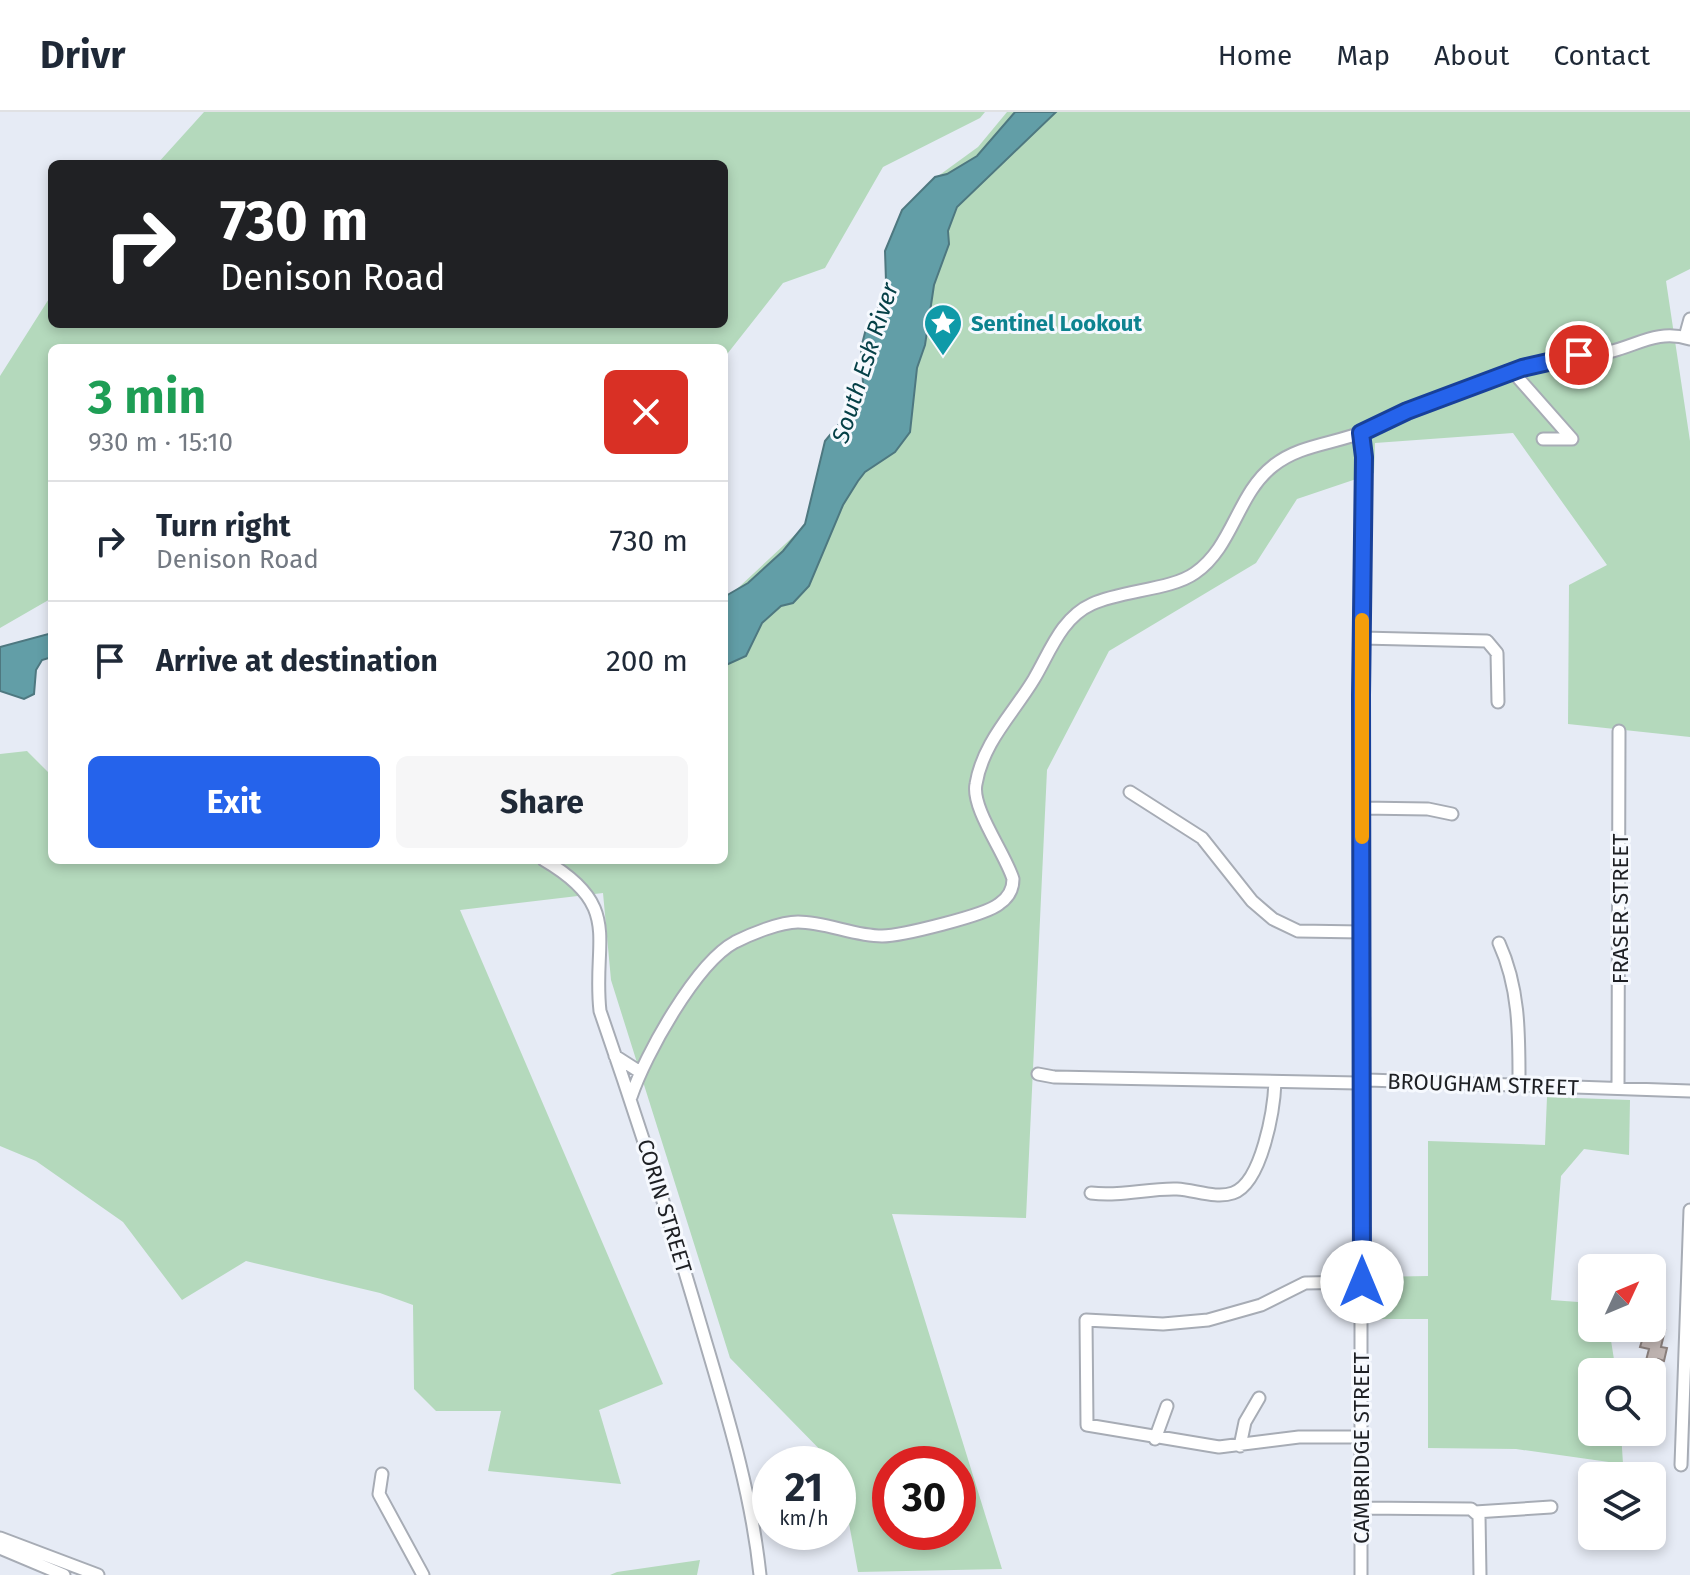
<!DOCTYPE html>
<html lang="en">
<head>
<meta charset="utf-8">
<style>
  :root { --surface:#fff; --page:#f6f6f7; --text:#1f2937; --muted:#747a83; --line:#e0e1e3; --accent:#2563eb }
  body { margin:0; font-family:"Fira Sans",sans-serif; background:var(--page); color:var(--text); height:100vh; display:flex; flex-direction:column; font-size:30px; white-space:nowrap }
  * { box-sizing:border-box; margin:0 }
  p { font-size:26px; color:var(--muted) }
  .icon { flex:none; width:44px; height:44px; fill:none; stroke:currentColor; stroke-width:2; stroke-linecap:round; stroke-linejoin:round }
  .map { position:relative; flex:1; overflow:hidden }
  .details { position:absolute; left:48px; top:232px; width:680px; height:520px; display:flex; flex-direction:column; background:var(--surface); border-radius:12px; box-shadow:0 4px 12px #0003 }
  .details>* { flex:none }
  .top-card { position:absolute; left:48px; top:48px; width:680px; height:168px; border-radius:12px; box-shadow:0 4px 12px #0003; background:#202124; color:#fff; overflow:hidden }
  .needle { width:52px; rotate:46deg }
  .controls { position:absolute; left:1578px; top:1142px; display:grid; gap:16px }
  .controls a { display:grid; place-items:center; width:88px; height:88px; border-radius:12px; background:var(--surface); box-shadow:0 4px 12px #0003; font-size:40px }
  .speed { position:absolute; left:752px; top:1334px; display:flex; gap:16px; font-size:40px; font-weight:700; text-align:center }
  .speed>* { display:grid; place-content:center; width:104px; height:104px; border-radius:50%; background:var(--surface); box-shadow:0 4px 12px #0003; line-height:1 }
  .speed small { font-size:20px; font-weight:400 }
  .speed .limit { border:12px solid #d22; background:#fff; color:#111 }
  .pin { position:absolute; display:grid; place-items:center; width:68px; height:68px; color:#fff; margin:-34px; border:4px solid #fff; border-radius:50%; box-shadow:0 2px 8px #0007 }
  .me { position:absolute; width:88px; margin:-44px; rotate:0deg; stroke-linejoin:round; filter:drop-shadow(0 0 6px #0008) }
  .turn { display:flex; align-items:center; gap:28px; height:168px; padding:0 40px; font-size:36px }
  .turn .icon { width:104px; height:104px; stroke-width:2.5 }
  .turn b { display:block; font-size:56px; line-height:68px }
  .round { display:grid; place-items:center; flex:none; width:84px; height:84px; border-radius:12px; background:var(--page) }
  .summary { display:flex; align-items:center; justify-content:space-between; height:136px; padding:0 40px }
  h1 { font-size:48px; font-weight:700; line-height:60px; color:#1e9e55 }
  .button { display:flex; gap:16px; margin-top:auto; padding:16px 40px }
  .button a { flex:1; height:92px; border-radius:12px; background:var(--accent); color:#fff; font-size:32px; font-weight:700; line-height:92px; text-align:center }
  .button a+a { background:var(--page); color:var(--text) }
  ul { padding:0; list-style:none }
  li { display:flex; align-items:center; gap:24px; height:120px; padding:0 40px; border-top:2px solid var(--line) }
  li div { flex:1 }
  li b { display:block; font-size:30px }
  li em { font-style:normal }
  header { display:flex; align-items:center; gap:48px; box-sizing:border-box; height:112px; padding:0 40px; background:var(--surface); border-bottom:2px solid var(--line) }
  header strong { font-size:38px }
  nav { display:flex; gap:44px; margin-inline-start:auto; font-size:28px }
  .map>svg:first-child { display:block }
  .green { fill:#b4d9bc; fill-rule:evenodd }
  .water { fill:#629ea7; stroke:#4e7880; stroke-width:2 }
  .building { fill:#c1b6b3; stroke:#8a7f7c; stroke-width:2 }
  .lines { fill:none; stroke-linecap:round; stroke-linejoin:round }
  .minor-casing { stroke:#a7acb5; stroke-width:15 }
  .minor { stroke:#fff; stroke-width:11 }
  .route-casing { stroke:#184099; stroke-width:20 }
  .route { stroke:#2563eb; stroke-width:14 }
  .slow { stroke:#f59e0b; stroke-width:14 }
  .labels { text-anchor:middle; stroke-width:6; stroke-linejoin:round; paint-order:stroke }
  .culture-label { font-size:22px; font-weight:bold; fill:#0d838f; stroke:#f6f9fe; text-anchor:start }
  .street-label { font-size:22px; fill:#1e2024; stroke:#f6f9fe }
  .water-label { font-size:24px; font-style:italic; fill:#054047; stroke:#f6f9fe }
</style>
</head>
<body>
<header>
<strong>Drivr</strong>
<nav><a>Home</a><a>Map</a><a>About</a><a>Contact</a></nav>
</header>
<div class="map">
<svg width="1690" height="1463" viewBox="0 0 1690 1463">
  <rect width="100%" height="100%" fill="#e6ebf5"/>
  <path class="green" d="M 204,0 L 985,0 L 980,6 L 883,55 L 825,156 L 783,171 L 724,246 L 724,236 L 52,236 L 52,486 L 0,516 L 0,264 L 52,182 L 52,212 L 724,212 L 724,52 L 157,52 Z
    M 1007,0 L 1690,0 L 1690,157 L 1666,169 L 1690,329 L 1690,625 L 1568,612 L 1569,473 L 1607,453 L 1513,321 L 1375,331 L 1374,361 L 1297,387 L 1256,451 L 1109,539 L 1047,658 L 1026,1106 L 892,1102 L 1002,1457 L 858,1460 L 838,1352 L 834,1352 L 730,1246 L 611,868 L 603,781 L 460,798 L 663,1272 L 599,1298 L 621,1372 L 488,1359 L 501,1299 L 436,1299 L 414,1277 L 413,1193 L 380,1181 L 246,1149 L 182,1188 L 123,1110 L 36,1049 L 0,1034 L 0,642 L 27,639 L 52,664 L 52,748 L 724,748 L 724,489 L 857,365 L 934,67 L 978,35 ZM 890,1352 L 958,1352 L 958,1420 L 890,1420 Z
    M 1547,985 L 1630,988 L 1629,1043 L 1584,1037 L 1561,1064 L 1551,1188 L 1592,1191 L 1592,1216 L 1609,1216 L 1616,1260 L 1592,1260 L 1592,1320 L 1621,1320 L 1623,1352 L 1516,1337 L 1428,1336 L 1428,1207 L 1373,1207 L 1373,1165 L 1428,1164 L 1428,1029 L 1545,1033 Z
    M 700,1448 L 697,1463 L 610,1463 L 617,1460 Z"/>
  <path class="water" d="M 1015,0 L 1056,0 L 957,95 L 948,119 L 949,132 L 934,173 L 925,233 L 917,256 L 910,320 L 895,340 L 865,360 L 858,369 L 843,393 L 809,474 L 793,491 L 781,494 L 762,511 L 746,544 L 724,554 L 724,485 L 748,471 L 783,439 L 805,412 L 825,329 L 855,293 L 863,271 L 861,236 L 867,213 L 880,193 L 886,169 L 885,139 L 902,98 L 935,65 L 947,62 L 977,44 Z
    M 52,521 L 52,545 L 42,548 L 36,558 L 34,582 L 24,587 L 0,579 L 0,535 Z"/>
  <path class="building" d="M 1654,1216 L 1665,1218 L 1661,1235 L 1667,1236 L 1664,1249 L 1658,1247 L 1655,1259 L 1644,1256 L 1649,1237 L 1640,1235 L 1645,1219 L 1653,1221 Z"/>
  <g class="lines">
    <g class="minor-casing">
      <path id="minor" d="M 1685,225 L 1690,207
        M 1513,260 L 1572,327
        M 1361,321 L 1364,345 L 1361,583 L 1361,1463
        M 1543,327 L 1572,327
        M 1362,526 L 1487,529 L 1497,541 L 1498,590
        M 1130,680 L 1202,726 L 1252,789 L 1273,807 L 1298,819 L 1362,820
        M 1362,696 L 1428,697 L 1452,702
        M 544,748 C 624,795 592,827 600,899 C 636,1003 670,1108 701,1214 C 725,1296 751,1377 760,1463
        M 1499,831 C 1520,877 1519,924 1519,973
        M 615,944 L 640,960
        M 1038,962 L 1054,965 L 1358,971 L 1368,968 L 1690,979
        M 1618,976 L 1619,619
        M 631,985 C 645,943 696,851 735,830 C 751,822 780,810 798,810 C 826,810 854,824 882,824 C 901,824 986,803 999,792 C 1008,786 1013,778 1013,767 C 1005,741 971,696 976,672 C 983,630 1013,602 1034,567 C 1050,540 1061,506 1092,492 C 1123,478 1171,478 1195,461 C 1233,435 1237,382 1273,354 C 1299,333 1333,332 1363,320 C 1422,296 1481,267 1543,250 C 1564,243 1587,244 1609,240 C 1638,233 1658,217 1690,227
        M 1091,1081 C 1121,1085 1148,1076 1177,1077 C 1195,1078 1216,1087 1233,1081 C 1262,1071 1274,997 1275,970
        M 1362,1170 L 1305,1171 L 1261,1193 L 1208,1208 L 1163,1212 L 1086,1208 L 1087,1313 L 1219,1335 L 1299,1325 L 1362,1325
        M 1155,1327 L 1167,1294
        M 1240,1334 L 1245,1310 L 1259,1286
        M 1681,1353 L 1690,1098
        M 382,1362 L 379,1382 L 423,1463
        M 1361,1396 L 1471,1397 L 1479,1404 L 1480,1463
        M 1475,1400 L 1551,1395
        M 0,1426 L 98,1463
        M 0,1436 L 64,1463"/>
    </g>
    <use href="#minor" class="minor"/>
  </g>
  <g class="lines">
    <g class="route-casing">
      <path id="route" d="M 1362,1170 L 1361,583 L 1364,345 L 1361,321 L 1407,299 L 1522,256 L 1579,243"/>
    </g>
    <use href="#route" class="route"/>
    <path class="slow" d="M 1362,725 L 1362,508"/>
  </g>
  <defs>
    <g id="sight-pin" transform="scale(2)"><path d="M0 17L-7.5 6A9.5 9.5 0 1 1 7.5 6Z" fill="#0f9aa8" stroke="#f6f9fe"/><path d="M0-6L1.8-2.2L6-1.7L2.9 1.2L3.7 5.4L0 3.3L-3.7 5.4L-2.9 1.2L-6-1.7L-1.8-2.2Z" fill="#fff"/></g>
  </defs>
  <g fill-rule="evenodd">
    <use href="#sight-pin" x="943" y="211"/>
  </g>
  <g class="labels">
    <g class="culture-label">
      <text x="971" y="219">Sentinel Lookout</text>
    </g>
    <g class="street-label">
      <text transform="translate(1620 797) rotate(-90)" y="8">FRASER STREET</text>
      <text transform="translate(1483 972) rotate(2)" y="8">BROUGHAM STREET</text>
      <text transform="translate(665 1094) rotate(73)" y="8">CORIN STREET</text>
      <text transform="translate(1361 1336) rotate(-90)" y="8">CAMBRIDGE STREET</text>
    </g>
    <g class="water-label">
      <text transform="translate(865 251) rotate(-72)" y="8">South Esk River</text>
    </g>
  </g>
</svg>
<div class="controls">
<a><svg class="needle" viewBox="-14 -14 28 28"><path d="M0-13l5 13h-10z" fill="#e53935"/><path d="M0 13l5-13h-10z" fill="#747a83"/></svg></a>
<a><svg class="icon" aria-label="search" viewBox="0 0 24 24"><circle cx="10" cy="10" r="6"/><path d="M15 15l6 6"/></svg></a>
<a><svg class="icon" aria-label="layers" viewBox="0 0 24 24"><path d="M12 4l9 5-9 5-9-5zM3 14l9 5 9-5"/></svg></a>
</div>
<div class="speed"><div>21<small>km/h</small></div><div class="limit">30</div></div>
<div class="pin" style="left:1579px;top:243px;background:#d93025"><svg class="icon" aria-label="arrive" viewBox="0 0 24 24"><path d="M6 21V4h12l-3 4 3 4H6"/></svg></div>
<svg class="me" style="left:1362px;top:1170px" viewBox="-20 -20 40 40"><circle r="19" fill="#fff"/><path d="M0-13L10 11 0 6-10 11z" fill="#2563eb"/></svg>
<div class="top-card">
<div class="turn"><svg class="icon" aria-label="right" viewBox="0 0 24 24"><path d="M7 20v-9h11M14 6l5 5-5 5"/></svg><div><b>730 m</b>Denison Road</div></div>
</div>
<section class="details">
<div class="summary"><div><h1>3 min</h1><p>930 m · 15:10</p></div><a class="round" style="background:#d93025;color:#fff"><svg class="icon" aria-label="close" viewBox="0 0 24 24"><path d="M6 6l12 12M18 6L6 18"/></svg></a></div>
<ul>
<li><svg class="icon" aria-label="right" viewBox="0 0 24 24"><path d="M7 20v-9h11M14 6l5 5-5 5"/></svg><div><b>Turn right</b><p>Denison Road</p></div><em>730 m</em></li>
<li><svg class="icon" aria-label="arrive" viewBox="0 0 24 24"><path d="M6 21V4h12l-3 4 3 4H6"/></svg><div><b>Arrive at destination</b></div><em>200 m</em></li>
</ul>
<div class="button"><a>Exit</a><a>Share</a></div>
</section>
</div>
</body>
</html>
